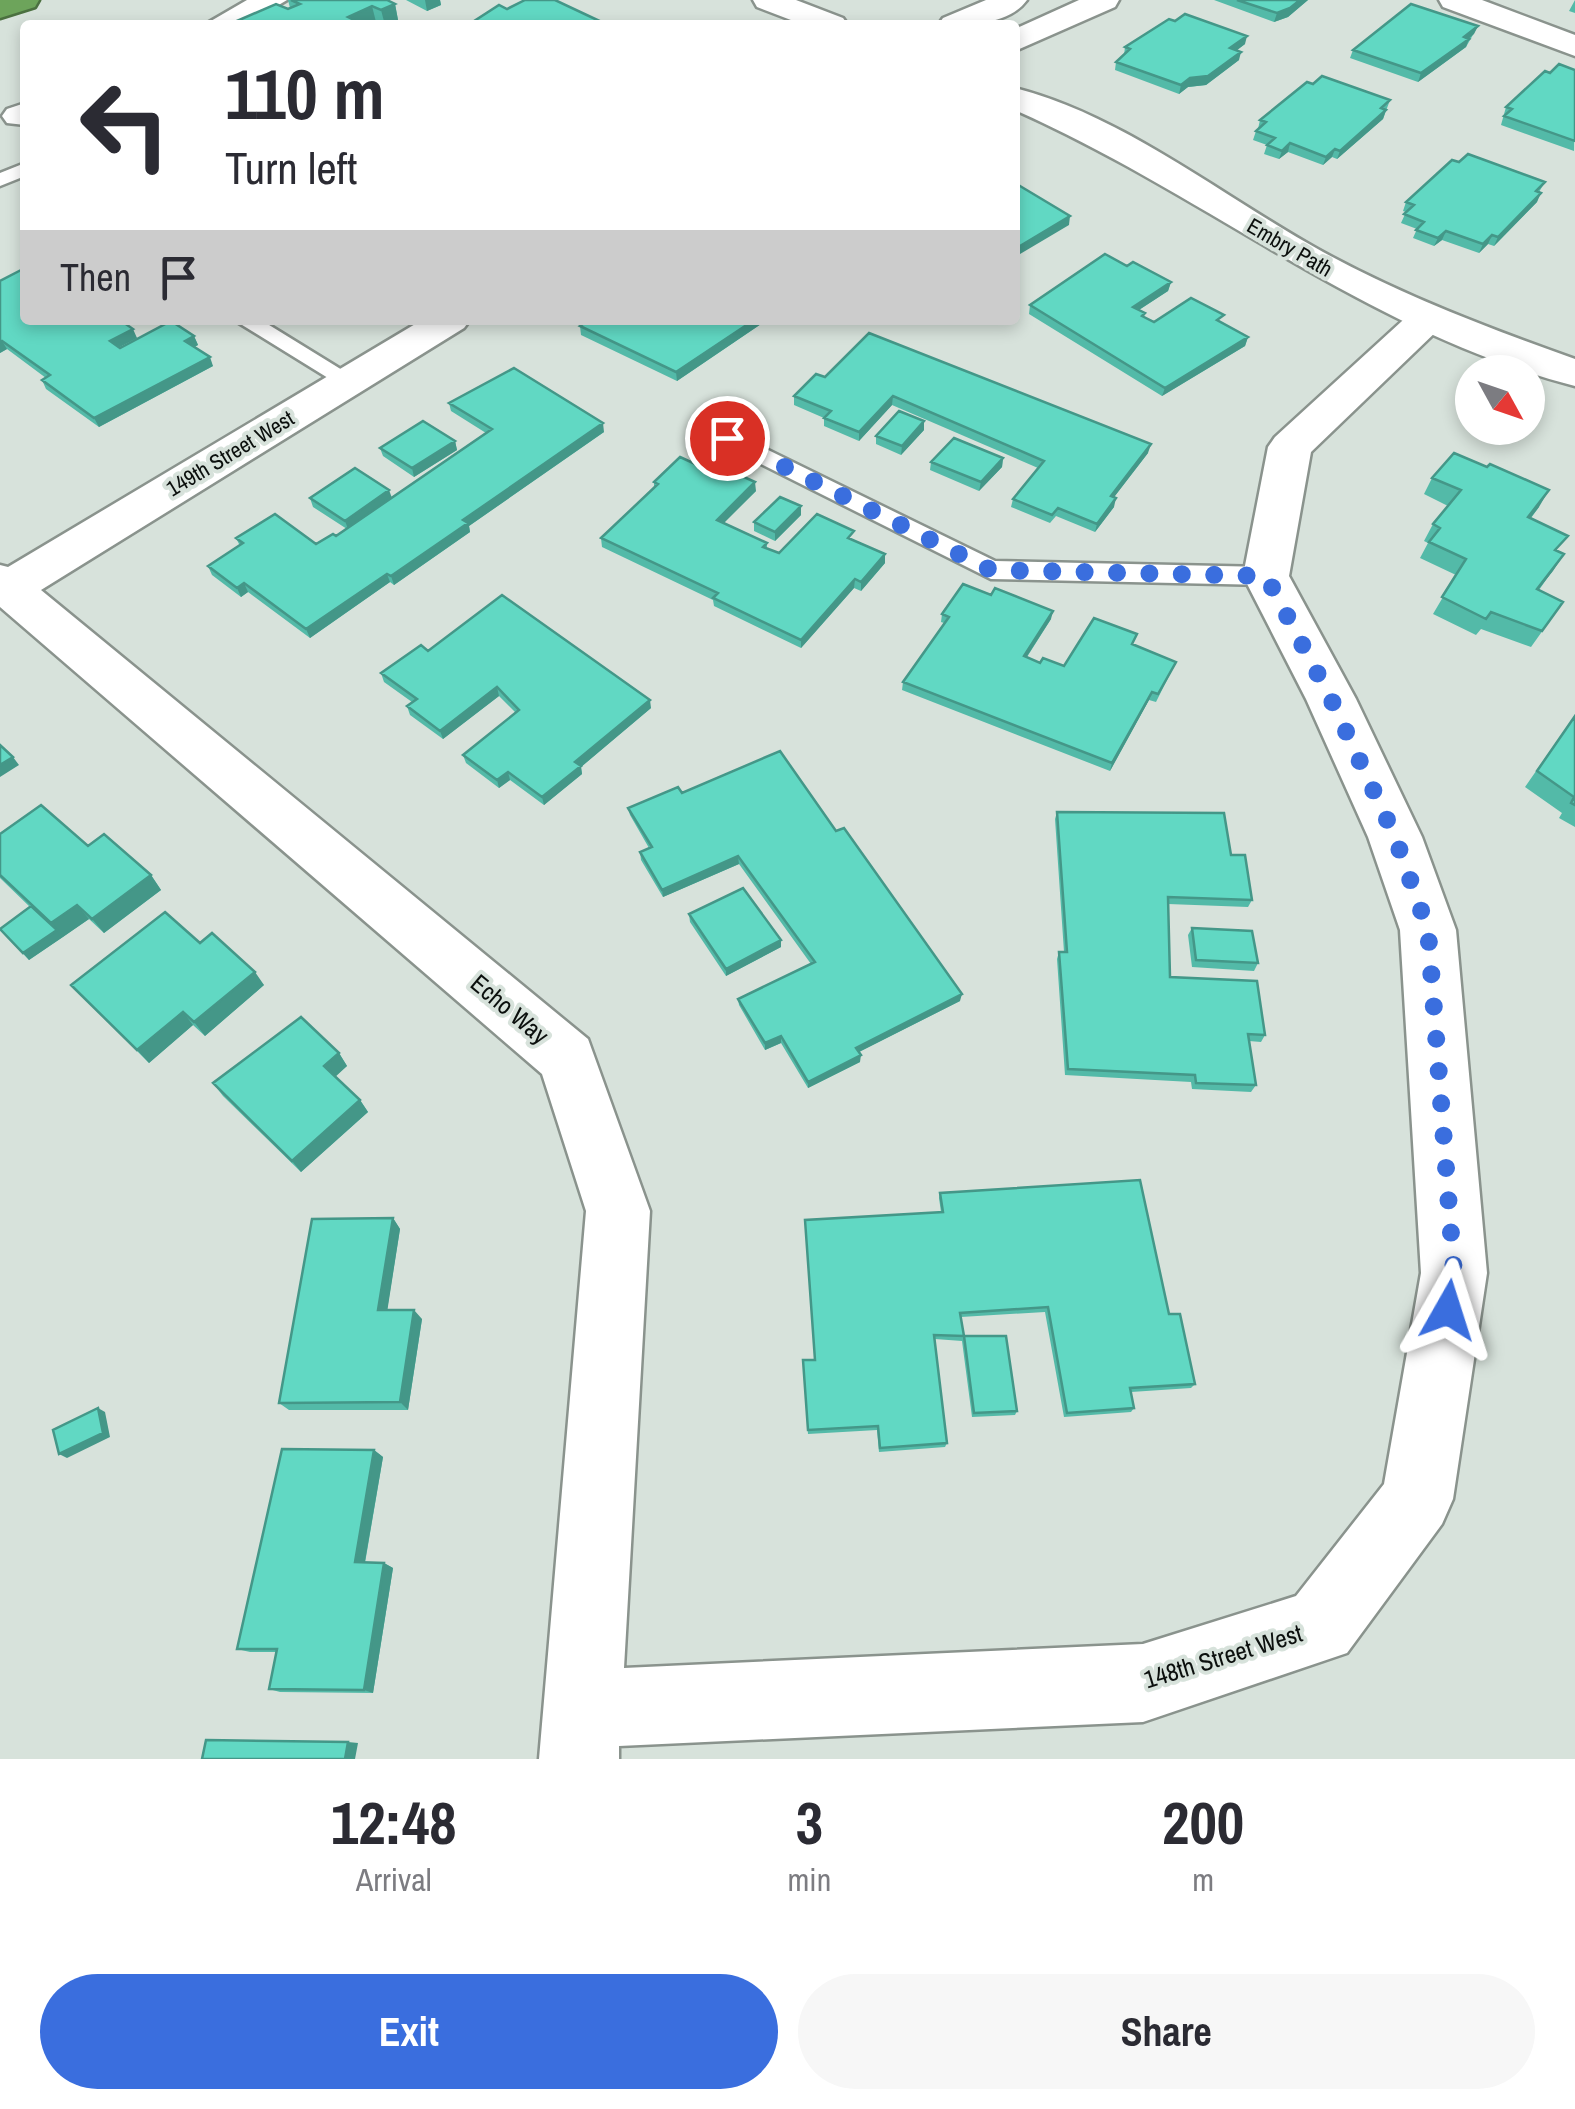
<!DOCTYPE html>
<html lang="en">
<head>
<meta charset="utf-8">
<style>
  :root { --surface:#fff; --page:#f7f7f7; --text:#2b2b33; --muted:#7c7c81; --accent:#3a6ede }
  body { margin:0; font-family:"Archivo Narrow",sans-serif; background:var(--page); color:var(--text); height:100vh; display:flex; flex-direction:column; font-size:38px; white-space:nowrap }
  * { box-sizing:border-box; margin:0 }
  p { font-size:32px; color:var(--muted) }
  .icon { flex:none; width:55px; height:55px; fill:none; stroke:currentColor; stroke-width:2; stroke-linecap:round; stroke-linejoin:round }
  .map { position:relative; height:1759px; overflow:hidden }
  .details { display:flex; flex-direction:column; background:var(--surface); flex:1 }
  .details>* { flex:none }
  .guide { position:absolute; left:20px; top:20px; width:1000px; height:305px; border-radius:10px; box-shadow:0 5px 15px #0003; background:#fff; color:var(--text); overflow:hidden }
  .needle { width:65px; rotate:130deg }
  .fabs { position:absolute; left:1455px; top:355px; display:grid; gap:20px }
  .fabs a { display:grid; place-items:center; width:90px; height:90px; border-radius:50%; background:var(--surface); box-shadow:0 5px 15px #0003; font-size:50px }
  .pin { position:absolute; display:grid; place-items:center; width:85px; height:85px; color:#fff; margin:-42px; border:5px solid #fff; border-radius:50%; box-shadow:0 2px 10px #0007 }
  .me { position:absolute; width:110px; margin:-55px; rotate:6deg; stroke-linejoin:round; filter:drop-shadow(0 0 8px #0008) }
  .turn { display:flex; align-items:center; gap:35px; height:210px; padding:0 40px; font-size:45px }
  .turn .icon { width:130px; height:130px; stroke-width:2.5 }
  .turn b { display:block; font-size:70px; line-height:85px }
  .then { display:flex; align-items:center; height:95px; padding:0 40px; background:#0003; gap:20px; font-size:38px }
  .eta { display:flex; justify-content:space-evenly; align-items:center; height:170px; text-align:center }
  .eta b { font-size:60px; font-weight:700; line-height:70px }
  .button { display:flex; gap:20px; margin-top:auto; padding:20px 40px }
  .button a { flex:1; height:115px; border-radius:60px; background:var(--accent); color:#fff; font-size:40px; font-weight:700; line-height:115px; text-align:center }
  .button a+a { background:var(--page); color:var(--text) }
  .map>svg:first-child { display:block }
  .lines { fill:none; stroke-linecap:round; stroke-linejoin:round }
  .lane-casing { stroke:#8a938d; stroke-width:5 }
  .street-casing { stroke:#8a938d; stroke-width:5 }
  .secondary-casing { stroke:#8a938d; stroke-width:5 }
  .highway-casing { stroke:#4b7040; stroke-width:5 }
  .lane { fill:#fff; fill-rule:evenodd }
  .street { fill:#fff; fill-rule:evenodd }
  .secondary { fill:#fff; fill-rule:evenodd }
  .highway { fill:#6da45b; fill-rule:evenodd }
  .wall { fill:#53baa8 }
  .shaded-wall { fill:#449788 }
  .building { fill:#61d8c3; stroke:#449788; stroke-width:2.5 }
  .route { stroke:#3a6ede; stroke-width:18; stroke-dasharray:0 32.4 }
  .labels { text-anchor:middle; stroke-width:8; stroke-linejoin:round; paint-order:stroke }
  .far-street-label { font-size:22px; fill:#0b0f0d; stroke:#d7e2db }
  .street-label { font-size:25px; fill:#0b0f0d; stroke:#d7e2db }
</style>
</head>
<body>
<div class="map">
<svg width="1575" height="1759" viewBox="0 0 1575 1759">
  <rect width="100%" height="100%" fill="#d7e2db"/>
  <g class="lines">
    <g class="lane-casing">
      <path id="lane" d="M 25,163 L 25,176 L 0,186 L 0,173 Z
        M 234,320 L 261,320 L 360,381 L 349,388 L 341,386 Z
        M 727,430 L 995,561 L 1266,567 L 1279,576 L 1266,585 L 991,579 L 719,443 L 719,433 Z"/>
    </g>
    <g class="street-casing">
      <path id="street" d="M 247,0 L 287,0 L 245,25 L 204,25 Z
        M 986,0 L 1027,0 C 1008,26 967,25 938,25 L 943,18 Z
        M 1079,0 L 1119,0 L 1115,7 L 1015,51 L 1015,29 Z
        M 1439,0 L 1482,0 L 1575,35 L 1575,56 L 1443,7 Z
        M 25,103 L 25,125 L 7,123 L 2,116 L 7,109 Z
        M 1427,307 L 1441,311 L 1447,319 L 1441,327 L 1311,452 L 1289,576 L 1356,699 L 1422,837 L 1456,930 L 1487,1273 L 1453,1499 L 1442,1524 L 1347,1653 L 1143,1722 L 619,1746 L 619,1759 L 539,1759 L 586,1211 L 542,1074 L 0,607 L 0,565 L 8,567 L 422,320 L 470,320 L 464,328 L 41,590 L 588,1039 L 650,1211 L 624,1668 L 1143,1644 L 1296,1596 L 1384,1484 L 1421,1273 L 1400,930 L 1368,837 L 1306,699 L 1243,576 L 1268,447 L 1275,437 L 1413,311 Z"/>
    </g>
    <g class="secondary-casing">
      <path id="secondary" d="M 753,0 L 796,0 L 843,18 L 848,25 L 804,25 L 757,7 Z
        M 1015,88 C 1123,115 1226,199 1323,252 C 1404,296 1488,328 1575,359 L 1575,386 C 1366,332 1207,195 1015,110 Z"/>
    </g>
    <g class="highway-casing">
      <path id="highway" d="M 0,0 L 39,0 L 35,7 L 0,18 Z"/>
    </g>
    <use href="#lane" class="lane"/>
    <use href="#street" class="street"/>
    <use href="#secondary" class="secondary"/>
    <use href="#highway" class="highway"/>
  </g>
  <path class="wall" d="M 288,0 L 387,0 L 395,4 L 398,20 L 387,25 L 376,22 L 370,25 L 231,25 L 290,8 Z
    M 406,0 L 440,0 L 441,5 L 427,11 Z
    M 1214,0 L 1308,0 L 1288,17 L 1274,22 Z
    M 1575,0 L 1575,13 L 1569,11 Z
    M 1478,26 L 1466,47 L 1418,82 L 1350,58 L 1353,50 Z
    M 1245,44 L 1237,50 L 1239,60 L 1206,85 L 1188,87 L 1179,94 L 1115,70 L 1116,62 L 1124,55 L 1125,47 Z
    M 1575,70 L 1574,151 L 1501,125 L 1506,107 L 1550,73 Z
    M 1313,84 L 1390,100 L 1383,119 L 1337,159 L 1332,157 L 1323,165 L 1288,152 L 1279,159 L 1264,154 L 1267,145 L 1253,140 L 1256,131 L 1258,129 L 1260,120 Z
    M 1459,162 L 1545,182 L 1539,192 L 1537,202 L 1494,246 L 1488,244 L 1479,253 L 1442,240 L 1434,246 L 1413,238 L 1417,229 L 1401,223 L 1406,212 L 1403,211 L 1406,202 Z
    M 1127,266 L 1171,282 L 1168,291 L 1139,310 L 1145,313 L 1144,317 L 1154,322 L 1222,323 L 1248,337 L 1245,346 L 1162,396 L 1029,314 L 1030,305 Z
    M 0,281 L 137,338 L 119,347 L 194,336 L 198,345 L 194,347 L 213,366 L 99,427 L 46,389 L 42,380 L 46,378 L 7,349 L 0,353 Z
    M 767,320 L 677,381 L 581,335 L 580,326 Z
    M 825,377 L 1148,453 L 1114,497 L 1114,507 L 1095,532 L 1056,516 L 1050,523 L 1011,507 L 1013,499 L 1038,468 L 892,405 L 859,441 L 824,426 L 824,418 L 794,405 L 794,396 Z
    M 449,403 L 604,432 L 469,526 L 470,532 L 394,585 L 390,582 L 310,638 L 248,592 L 241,597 L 212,575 L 208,566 L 240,546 L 236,538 L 316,544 L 336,536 L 347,529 L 313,507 L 310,498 L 392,498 L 486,433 L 451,411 Z
    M 924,430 L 901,455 L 876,444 L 876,436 Z
    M 455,441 L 457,450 L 414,477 L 383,456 L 380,448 Z
    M 1003,458 L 1002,467 L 979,491 L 930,470 L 931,462 Z
    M 1432,478 L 1539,507 L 1531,518 L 1558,551 L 1564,554 L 1539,590 L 1563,602 L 1531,647 L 1481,629 L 1476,635 L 1433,614 L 1456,575 L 1420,558 L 1428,543 L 1424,541 L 1433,524 L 1448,506 L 1424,494 Z
    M 654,482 L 756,491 L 723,523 L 767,543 L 767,548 L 779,553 L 853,540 L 885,563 L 861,591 L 854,588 L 801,648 L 714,606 L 713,600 L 602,547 L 601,538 L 654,488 Z
    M 801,506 L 801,515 L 775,541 L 754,531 L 754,522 Z
    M 942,614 L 1051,619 L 1027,657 L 1040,663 L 1064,666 L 1134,645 L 1176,662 L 1156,702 L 1149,700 L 1110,771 L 902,690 L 903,682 L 944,623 L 941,622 Z
    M 428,651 L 651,708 L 581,767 L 582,774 L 544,805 L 510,780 L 499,788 L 466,763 L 463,755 L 516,713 L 499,696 L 443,739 L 410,715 L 407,706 L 412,702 L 384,682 L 381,673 Z
    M 1575,715 L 1575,827 L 1559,818 L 1562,813 L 1525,787 Z
    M 682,793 L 836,831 L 960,1001 L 859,1052 L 860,1062 L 808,1088 L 781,1043 L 765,1050 L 739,1005 L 738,999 L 811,964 L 739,864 L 663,897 L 641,860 L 640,852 L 649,848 L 630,815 L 628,808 Z
    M 1057,812 L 1231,855 L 1252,900 L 1248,907 L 1168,904 L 1170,977 L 1265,1035 L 1261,1042 L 1249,1041 L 1256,1085 L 1251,1092 L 1192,1089 L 1191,1082 L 1065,1075 L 1057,959 L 1059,952 L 1064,952 L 1055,819 Z
    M 0,834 L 88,846 L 151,875 L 161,890 L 104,933 L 89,919 L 29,960 L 0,930 L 30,907 L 0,878 Z
    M 689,914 L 781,940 L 781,947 L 726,976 L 690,922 Z
    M 1192,928 L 1258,963 L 1254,971 L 1192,967 L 1188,935 Z
    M 200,943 L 264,985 L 205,1036 L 193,1025 L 149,1063 L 71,985 Z
    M 339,1053 L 347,1066 L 335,1076 L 360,1100 L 368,1112 L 301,1172 L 223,1096 L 213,1083 Z
    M 940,1193 L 1169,1314 L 1195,1384 L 1191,1388 L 1131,1392 L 1134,1408 L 1131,1412 L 1064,1417 L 1045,1312 L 961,1317 L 964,1336 L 1017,1411 L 1015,1415 L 972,1417 L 962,1341 L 935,1339 L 947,1443 L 945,1447 L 879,1452 L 877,1430 L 808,1434 L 803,1360 L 815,1360 L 941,1212 L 939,1198 Z
    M 393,1218 L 400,1229 L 387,1310 L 422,1319 L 408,1410 L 289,1410 L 279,1403 Z
    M 374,1450 L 383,1457 L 365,1563 L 384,1563 L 393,1568 L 373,1693 L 280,1692 L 269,1689 L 276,1652 L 250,1652 L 237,1649 Z"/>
  <path class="shaded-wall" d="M 425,0 L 440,0 L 441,5 L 427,11 Z
    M 1300,0 L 1308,0 L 1288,17 L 1274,22 L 1277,13 Z
    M 395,4 L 398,20 L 385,25 L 381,10 Z
    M 372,6 L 376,22 L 370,25 L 348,25 L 348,17 Z
    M 1478,26 L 1474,34 L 1467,40 L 1469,39 L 1466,47 L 1418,82 L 1421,73 Z
    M 1247,36 L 1245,44 L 1228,57 L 1230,48 Z
    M 1241,52 L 1239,60 L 1206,85 L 1188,87 L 1179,94 L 1181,85 L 1190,78 Z
    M 1386,110 L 1383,119 L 1337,159 L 1340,151 Z
    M 1290,143 L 1288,152 L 1279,159 L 1282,151 Z
    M 1335,149 L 1332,157 L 1323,165 L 1326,157 Z
    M 1541,193 L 1537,202 L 1494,246 L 1498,237 Z
    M 1070,216 L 1069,225 L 1015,257 L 1015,249 Z
    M 1446,231 L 1442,240 L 1434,246 L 1438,238 Z
    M 1492,235 L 1488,244 L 1479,253 L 1483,244 Z
    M 1171,282 L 1168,291 L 1131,315 L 1133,307 Z
    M 754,320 L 767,320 L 677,381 L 676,372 Z
    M 133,329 L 137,338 L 114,350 L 110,341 Z
    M 194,336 L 198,345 L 189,350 L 185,341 Z
    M 1248,337 L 1245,346 L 1162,396 L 1165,388 Z
    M 2,341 L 7,349 L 0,353 L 0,342 Z
    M 210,357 L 213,366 L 99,427 L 94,418 Z
    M 893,396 L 892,405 L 859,441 L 859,432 Z
    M 924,421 L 924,430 L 901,455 L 902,446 Z
    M 603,423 L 604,432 L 469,526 L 470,532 L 394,585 L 391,576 L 463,520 Z
    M 455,441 L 457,450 L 414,477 L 412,468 Z
    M 1151,444 L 1148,453 L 1108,505 L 1111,496 Z
    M 1003,458 L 1002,467 L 979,491 L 981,482 Z
    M 755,482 L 756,491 L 718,529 L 717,520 Z
    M 389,490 L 392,498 L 348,529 L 345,521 Z
    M 1549,490 L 1539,507 L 1518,534 L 1528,517 Z
    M 1116,498 L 1114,507 L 1095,532 L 1097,524 Z
    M 801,506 L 801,515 L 775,541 L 775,532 Z
    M 885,554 L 885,563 L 861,591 L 861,582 Z
    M 1564,554 L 1553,571 L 1526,605 L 1537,589 Z
    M 387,574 L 390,582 L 310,638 L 306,629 Z
    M 855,579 L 854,588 L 801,648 L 801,640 Z
    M 244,583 L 248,592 L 241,597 L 237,588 Z
    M 1053,611 L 1051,619 L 1022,664 L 1024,656 Z
    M 497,687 L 499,696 L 443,739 L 440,731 Z
    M 1152,692 L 1149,700 L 1110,771 L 1112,763 Z
    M 650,700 L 651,708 L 581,767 L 582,774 L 544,805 L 542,797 L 575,762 Z
    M 13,757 L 19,765 L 0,777 L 0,765 Z
    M 508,772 L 510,780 L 499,788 L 497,780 Z
    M 738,856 L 739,864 L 663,897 L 662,890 Z
    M 151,875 L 161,890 L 104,933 L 92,919 Z
    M 77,905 L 89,919 L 63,937 L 51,923 Z
    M 57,930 L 63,937 L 29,960 L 23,953 Z
    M 781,940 L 781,947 L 726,976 L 726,969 Z
    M 255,972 L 264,985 L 205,1036 L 194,1022 Z
    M 962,994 L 960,1001 L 855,1054 L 856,1048 Z
    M 183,1012 L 193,1025 L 149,1063 L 137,1050 Z
    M 781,1036 L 781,1043 L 765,1050 L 765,1043 Z
    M 339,1053 L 347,1066 L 333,1079 L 324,1066 Z
    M 861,1055 L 860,1062 L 808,1088 L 808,1082 Z
    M 360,1100 L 368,1112 L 301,1172 L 292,1161 Z
    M 393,1218 L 400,1229 L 386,1319 L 378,1310 Z
    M 414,1310 L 422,1319 L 408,1410 L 400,1402 Z
    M 98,1408 L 105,1412 L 110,1437 L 67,1458 L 59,1454 Z
    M 374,1450 L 383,1457 L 364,1567 L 355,1562 Z
    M 384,1563 L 393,1568 L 373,1693 L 364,1690 Z
    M 348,1742 L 358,1743 L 355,1759 L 345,1759 Z"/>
  <path class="building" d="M 291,0 L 387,0 L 395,4 L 381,10 L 372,6 L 348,17 L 356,21 L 348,25 L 230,24 L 276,4 L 288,9 L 300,4 Z
    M 525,0 L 555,0 L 608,25 L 468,25 L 499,5 L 507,9 Z
    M 1237,0 L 1300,0 L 1290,8 L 1277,13 Z
    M 1411,4 L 1478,26 L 1464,37 L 1469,39 L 1421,73 L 1353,50 Z
    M 1185,14 L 1247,36 L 1230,48 L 1241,52 L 1208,76 L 1190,78 L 1181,85 L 1116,62 L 1130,49 L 1125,47 L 1169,19 L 1175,21 Z
    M 1559,64 L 1575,70 L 1575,141 L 1504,116 L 1512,109 L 1506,107 L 1545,71 L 1550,73 Z
    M 1322,76 L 1390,100 L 1381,108 L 1386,110 L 1340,151 L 1335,149 L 1326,157 L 1290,143 L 1282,151 L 1267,145 L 1275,138 L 1256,131 L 1266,122 L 1260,120 L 1307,82 L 1313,84 Z
    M 1468,154 L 1545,182 L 1536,191 L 1541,193 L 1498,237 L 1492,235 L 1483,244 L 1446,231 L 1438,238 L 1416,230 L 1424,222 L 1404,214 L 1414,205 L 1406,202 L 1452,160 L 1459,162 Z
    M 1020,186 L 1070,216 L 1015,249 L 1015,189 Z
    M 1105,254 L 1127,266 L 1133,262 L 1171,282 L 1133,307 L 1145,313 L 1142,316 L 1154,322 L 1191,298 L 1224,315 L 1217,320 L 1248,337 L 1165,388 L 1030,305 Z
    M 25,268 L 25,320 L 120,320 L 133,329 L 110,341 L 120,348 L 171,321 L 194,336 L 185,341 L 210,357 L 94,418 L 42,380 L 50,375 L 2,341 L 0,342 L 0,281 Z
    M 589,320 L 754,320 L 676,372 L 580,326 Z
    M 869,333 L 1151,444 L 1111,496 L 1116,498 L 1097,524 L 1058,508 L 1052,515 L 1013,499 L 1044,461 L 893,396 L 859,432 L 824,418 L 831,411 L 794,396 L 816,374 L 825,377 Z
    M 514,368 L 603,423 L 463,520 L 468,523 L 391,576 L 387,574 L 306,629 L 244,583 L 237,588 L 208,566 L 243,543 L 236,538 L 275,514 L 316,544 L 333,534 L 336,536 L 492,429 L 449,403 Z
    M 899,411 L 924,421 L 902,446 L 876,436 Z
    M 423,421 L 455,441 L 412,468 L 380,448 Z
    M 954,438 L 1003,458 L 981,482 L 931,462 Z
    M 1454,453 L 1487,467 L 1490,464 L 1549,490 L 1528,517 L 1568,536 L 1555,550 L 1564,554 L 1537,589 L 1563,602 L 1542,631 L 1491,612 L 1486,619 L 1442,597 L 1466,559 L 1429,542 L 1440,528 L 1433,524 L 1461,490 L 1432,478 Z
    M 680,457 L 704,468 L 711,462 L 755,482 L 717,520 L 767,543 L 763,547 L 779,553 L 817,514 L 854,531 L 848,538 L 885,554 L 861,582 L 855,579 L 801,640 L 713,598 L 718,593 L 601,538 L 658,484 L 654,482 Z
    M 355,468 L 389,490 L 345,521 L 310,498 Z
    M 780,497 L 801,506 L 775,532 L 754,522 Z
    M 963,584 L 991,595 L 995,588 L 1053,611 L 1024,656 L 1040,663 L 1043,658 L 1064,666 L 1094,618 L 1137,634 L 1132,644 L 1176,662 L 1158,694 L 1152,692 L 1112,763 L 903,682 L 949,617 L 942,614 Z
    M 502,595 L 650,700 L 575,762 L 581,766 L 542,797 L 508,772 L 497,780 L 463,755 L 519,710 L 497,687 L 440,731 L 407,706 L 417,699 L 381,673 L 421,645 L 428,651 Z
    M 1575,716 L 1575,805 L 1571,803 L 1574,797 L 1537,771 Z
    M 0,745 L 13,757 L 0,765 Z
    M 780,751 L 836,831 L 844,828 L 962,994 L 856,1048 L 861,1055 L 808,1082 L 781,1036 L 765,1043 L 738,999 L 815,962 L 738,856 L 662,890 L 640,852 L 652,847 L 628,808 L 678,787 L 682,793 Z
    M 41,805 L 88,846 L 104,834 L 151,875 L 92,919 L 77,905 L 51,923 L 0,875 L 0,834 Z
    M 1057,812 L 1224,813 L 1231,855 L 1245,855 L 1252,900 L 1168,897 L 1170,977 L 1257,981 L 1265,1035 L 1248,1034 L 1256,1085 L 1196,1083 L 1195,1075 L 1068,1069 L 1059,952 L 1067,952 Z
    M 743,888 L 781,940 L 726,969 L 689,914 Z
    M 31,906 L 57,930 L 23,953 L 0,929 Z
    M 165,912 L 200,943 L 212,933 L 255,972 L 194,1022 L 183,1012 L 137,1050 L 71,985 Z
    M 1192,928 L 1252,931 L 1258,963 L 1196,960 Z
    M 301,1017 L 339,1053 L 324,1066 L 360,1100 L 292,1161 L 213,1083 Z
    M 1140,1180 L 1169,1314 L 1180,1314 L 1195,1384 L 1130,1388 L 1134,1408 L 1067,1413 L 1048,1307 L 960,1313 L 964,1336 L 934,1335 L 947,1443 L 880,1448 L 878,1426 L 808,1430 L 803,1360 L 815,1360 L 805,1220 L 943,1212 L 940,1193 Z
    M 393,1218 L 378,1310 L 414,1310 L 400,1402 L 279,1403 L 312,1219 Z
    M 964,1336 L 1006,1336 L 1017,1411 L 974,1413 Z
    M 98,1408 L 103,1433 L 59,1454 L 53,1430 Z
    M 282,1449 L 374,1450 L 355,1562 L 384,1563 L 364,1690 L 269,1689 L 277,1649 L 237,1649 Z
    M 206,1740 L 348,1742 L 345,1759 L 202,1759 Z"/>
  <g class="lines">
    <path class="route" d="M 727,438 L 991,570 L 1266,576 L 1331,699 L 1395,837 L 1428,930 L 1454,1273 L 1448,1310"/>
  </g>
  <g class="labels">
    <g class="far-street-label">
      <text transform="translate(1290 247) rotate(30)" y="8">Embry Path</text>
      <text transform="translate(230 453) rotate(-31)" y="8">149th Street West</text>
    </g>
    <g class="street-label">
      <text transform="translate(510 1009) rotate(40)" y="9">Echo Way</text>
      <text transform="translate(1223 1656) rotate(-17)" y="9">148th Street West</text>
    </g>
  </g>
</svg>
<div class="fabs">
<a><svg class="needle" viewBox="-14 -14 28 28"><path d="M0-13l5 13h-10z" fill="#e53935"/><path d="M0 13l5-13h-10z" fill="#7c7c81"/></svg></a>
</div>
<div class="pin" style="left:727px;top:438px;background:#d93025"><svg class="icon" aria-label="arrive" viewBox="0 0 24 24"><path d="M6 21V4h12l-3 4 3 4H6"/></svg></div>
<svg class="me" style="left:1448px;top:1310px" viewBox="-20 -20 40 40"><path d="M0-17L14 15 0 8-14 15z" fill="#3a6ede" stroke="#fff" stroke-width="4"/></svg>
<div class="guide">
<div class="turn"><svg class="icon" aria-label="left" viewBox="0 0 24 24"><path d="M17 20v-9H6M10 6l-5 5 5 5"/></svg><div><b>110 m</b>Turn left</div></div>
<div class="then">Then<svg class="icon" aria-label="arrive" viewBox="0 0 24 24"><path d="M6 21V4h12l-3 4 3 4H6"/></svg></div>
</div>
</div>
<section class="details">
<div class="eta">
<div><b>12:48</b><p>Arrival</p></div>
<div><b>3</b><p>min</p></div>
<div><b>200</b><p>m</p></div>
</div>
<div class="button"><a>Exit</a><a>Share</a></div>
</section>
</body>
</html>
